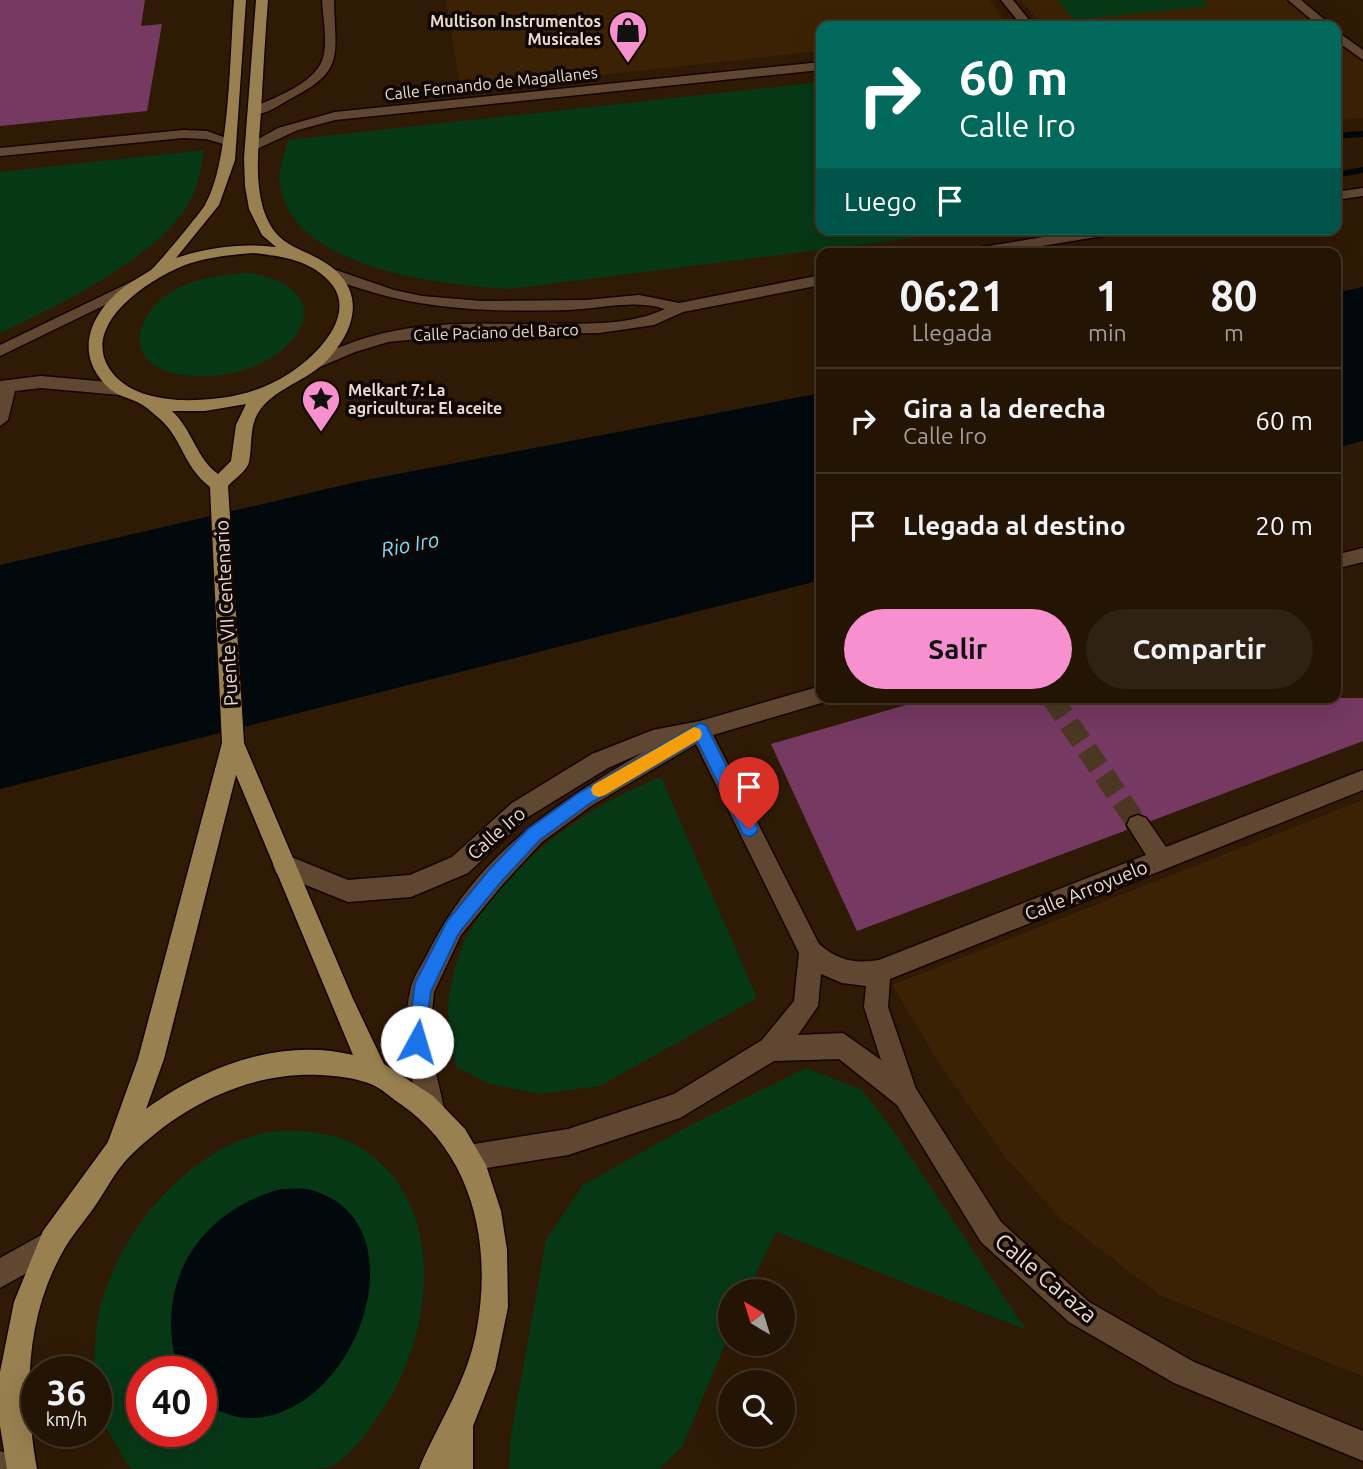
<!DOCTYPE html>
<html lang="es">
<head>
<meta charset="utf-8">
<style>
  :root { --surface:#231404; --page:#2f2113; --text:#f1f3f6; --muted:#a39e9a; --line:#403326; --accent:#f790ce }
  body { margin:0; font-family:Ubuntu,sans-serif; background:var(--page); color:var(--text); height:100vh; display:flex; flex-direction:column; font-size:26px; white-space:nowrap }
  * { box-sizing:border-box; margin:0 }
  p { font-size:23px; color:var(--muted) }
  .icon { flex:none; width:38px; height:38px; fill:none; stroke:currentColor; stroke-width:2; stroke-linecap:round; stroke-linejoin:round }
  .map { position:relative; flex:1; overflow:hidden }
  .side { position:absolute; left:816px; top:248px; width:525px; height:455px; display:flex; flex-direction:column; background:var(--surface); border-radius:14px; box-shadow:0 7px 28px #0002,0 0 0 2px var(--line) }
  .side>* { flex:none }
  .top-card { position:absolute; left:816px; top:21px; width:525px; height:214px; border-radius:14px; box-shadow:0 7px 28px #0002,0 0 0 2px var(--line); background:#00695c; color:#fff; overflow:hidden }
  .needle { width:46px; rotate:322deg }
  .fabs { position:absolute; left:718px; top:1279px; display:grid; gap:14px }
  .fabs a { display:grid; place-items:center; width:77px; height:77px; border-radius:50%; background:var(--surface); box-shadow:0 7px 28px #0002,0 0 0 2px var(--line); font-size:35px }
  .speed { position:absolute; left:21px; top:1356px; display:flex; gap:14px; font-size:35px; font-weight:700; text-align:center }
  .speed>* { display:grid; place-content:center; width:91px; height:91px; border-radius:50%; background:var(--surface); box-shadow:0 7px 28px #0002,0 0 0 2px var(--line); line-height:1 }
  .speed small { font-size:18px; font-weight:400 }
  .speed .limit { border:10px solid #d22; background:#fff; color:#111 }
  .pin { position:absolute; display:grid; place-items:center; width:60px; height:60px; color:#fff; margin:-72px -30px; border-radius:50% 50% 50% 0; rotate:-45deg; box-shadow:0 0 7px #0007 }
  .pin .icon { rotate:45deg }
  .me { position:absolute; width:77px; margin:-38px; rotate:6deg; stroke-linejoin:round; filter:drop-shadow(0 0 5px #0008) }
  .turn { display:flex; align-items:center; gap:24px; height:147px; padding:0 28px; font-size:32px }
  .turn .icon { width:91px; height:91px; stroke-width:2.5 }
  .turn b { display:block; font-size:49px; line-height:60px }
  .then { display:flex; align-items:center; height:66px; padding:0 28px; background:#0003; gap:14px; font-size:26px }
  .eta { display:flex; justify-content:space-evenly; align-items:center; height:119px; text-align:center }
  .eta b { font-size:42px; font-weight:700; line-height:49px }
  .cta { display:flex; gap:14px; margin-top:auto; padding:14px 28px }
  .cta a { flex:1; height:80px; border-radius:42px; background:var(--accent); color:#111; font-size:28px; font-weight:700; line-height:80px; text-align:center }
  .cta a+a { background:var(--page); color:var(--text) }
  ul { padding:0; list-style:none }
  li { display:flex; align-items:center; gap:21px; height:105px; padding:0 28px; border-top:2px solid var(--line) }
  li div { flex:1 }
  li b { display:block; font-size:26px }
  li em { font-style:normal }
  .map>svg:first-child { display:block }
  .built { fill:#3c2205 }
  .green { fill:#063816; fill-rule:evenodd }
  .water { fill:#01090c }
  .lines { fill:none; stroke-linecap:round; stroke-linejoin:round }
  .stream { fill:#01090c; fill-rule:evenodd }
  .building { fill:#753962 }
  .minor-tunnel { stroke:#4b3723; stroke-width:21; stroke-dasharray:21 10; stroke-linecap:butt }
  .minor-casing { stroke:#160400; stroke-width:3 }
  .major-casing { stroke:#160400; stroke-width:3 }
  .minor { fill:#5f4731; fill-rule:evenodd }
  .major { fill:#998050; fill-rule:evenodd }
  .route { fill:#1a73e8; stroke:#114b97; stroke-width:2 }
  .slow { fill:#f59e0b }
  .labels { text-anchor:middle; stroke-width:7; stroke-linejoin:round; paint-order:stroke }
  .far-poi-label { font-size:16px; font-weight:bold; fill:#e9dacd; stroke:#100702; text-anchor:end }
  .far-street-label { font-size:16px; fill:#e9dacd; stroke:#100702 }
  .street-label { font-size:19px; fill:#e9dacd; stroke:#100702 }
  .water-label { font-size:21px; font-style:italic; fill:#79dcfd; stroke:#100702 }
  .near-street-label { font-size:23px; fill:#e9dacd; stroke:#100702 }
</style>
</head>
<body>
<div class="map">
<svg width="1363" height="1469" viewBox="0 0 1363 1469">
  <rect width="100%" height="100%" fill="#2f1a05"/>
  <path class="built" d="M 446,0 L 990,0 L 1002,17 L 993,26 L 821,26 L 821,51 L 461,90 Z
    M 1021,0 L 1289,0 L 1321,26 L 1043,26 Z
    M 1335,38 L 1363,61 L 1363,118 L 1335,121 Z
    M 1363,800 L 1363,1376 L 1160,1295 L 1061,1219 L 1006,1158 L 940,1065 L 892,985 Z"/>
  <path class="green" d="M 1057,0 L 1203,0 L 1209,6 L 1074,20 Z
    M 821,82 L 821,229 L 984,229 L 510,289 C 443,285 295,270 280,187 C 277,173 285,154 288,140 Z
    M 204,150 C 201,170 198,188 187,206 C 156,258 54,308 0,333 L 0,172 Z
    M 250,273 C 320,284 320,333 261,363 C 235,376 205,379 177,374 C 123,364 133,314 173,291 C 197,278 222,274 250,273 Z
    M 661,777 L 757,998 L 600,1086 L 538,1094 L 487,1083 L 456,1067 C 454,1047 445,1019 449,998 C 451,982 460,945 469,932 C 513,859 584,808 661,777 Z
    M 806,1068 L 862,1090 L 896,1135 L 1026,1330 L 776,1232 L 748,1291 L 730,1292 L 730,1333 L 682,1447 L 659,1469 L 509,1469 L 511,1435 L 546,1240 L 583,1185 L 685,1128 Z
    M 307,1131 C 320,1134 336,1135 348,1141 C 452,1191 436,1336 379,1415 C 365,1434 351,1457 328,1468 C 318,1469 298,1469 286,1469 C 235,1469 184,1469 133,1469 L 127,1464 L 103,1422 L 96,1372 L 93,1371 C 95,1353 95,1335 98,1318 C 113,1239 184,1150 265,1133 C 278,1130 294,1131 307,1131 ZM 142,1372 L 201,1372 L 201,1432 L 142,1432 Z"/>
  <path class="water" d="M 1363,287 L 1363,441 L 1335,448 L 1335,293 Z
    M 821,393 L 821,580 L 0,789 L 0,565 L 361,481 Z
    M 281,1189 C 289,1189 299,1188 307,1189 C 428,1217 357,1422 246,1418 C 230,1417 215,1409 201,1401 L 201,1372 L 179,1372 C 152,1287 196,1212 281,1189 Z"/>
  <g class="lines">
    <path class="stream" d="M 1363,131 L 1363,137 L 1335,139 L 1335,133 Z
      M 1363,167 L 1363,173 L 1335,178 L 1335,172 Z"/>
  </g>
  <path class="building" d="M 0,0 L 145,0 L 141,26 L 162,24 L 147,111 L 0,126 Z
    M 930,698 L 1363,698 L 1363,741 L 1151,821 L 1139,813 L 1129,816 L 1125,824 L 1127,830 L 857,931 L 771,744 Z"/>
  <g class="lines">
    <path class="minor-tunnel" d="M 1052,698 L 1138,825"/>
    <g class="minor-casing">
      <path id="minor" d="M 322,0 L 334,0 C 335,57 346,71 288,100 C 278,106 264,116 252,114 L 252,108 C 275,97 319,83 324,54 C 327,37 323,18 322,0 Z
        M 1001,0 L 1013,0 L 1034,26 L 1022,26 Z
        M 1288,0 L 1301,0 L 1332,26 L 1319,26 Z
        M 1335,30 L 1363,50 L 1363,60 L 1335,40 Z
        M 821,62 L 821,70 L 335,120 L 298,130 L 259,148 L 254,149 L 247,145 L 278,128 L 335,112 Z
        M 183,130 L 207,131 L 237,142 L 230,146 L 206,139 L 183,138 L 0,156 L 0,148 Z
        M 1363,188 L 1363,196 L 1335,200 L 1335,192 Z
        M 1092,229 L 1128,229 L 1121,233 L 994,254 L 957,254 L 964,250 Z
        M 330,268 L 394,290 L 422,296 L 482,301 L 586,300 L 639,295 L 679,303 L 821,275 L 821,285 L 683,312 L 654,325 L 599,333 L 458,335 L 388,342 L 355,352 L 315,369 L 307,364 L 309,360 C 334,349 358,339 384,333 C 433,321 488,324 539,324 C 580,323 627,327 665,309 C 634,299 600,309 568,310 C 478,312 410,310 325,276 L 322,273 L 325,270 Z
        M 137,279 L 142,281 L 145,284 L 142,287 L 0,356 L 0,345 Z
        M 41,376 L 120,383 L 128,389 L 120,395 L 41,388 L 15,391 L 8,420 L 0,426 L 0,381 Z
        M 1363,548 L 1363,562 L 1335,569 L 1335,555 Z
        M 821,686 L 821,698 L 830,698 L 828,701 L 713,735 L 819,944 C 838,960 854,964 879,960 L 1146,855 L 1127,825 L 1130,818 L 1138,815 L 1146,818 L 1166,847 L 1363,770 L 1363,790 L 890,979 L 888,1007 L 916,1089 L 1001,1222 L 1089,1302 L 1194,1362 L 1363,1431 L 1363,1461 L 1174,1383 L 1069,1322 L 981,1242 L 897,1105 L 839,1059 L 774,1061 L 680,1118 L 568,1155 L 468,1171 L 459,1167 L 455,1158 L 459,1149 L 468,1145 L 568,1129 L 674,1094 L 762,1040 L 794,1001 L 799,953 L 696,744 L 591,806 L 542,842 L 503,884 L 461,935 L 434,992 L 429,1042 L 444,1108 L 440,1117 L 431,1121 L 422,1117 L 418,1108 C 410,1068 401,1032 410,992 C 412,978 422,965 428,953 C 477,855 553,805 644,752 L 608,768 L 528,817 L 468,873 L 411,897 L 348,902 L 276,873 L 273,865 L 276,857 L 284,854 L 348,880 L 410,875 L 452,857 L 512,803 L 592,754 L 653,730 L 700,721 ZM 821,974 L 842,983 L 866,986 L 864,1007 L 881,1060 L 843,1033 L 798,1035 L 818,1006 Z
        M 52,1229 L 62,1233 L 66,1243 L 62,1253 L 0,1288 L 0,1258 Z
        M 0,1451 L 25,1458 L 29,1469 L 0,1469 Z"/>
    </g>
    <g class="major-casing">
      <path id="major" d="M 234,0 L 246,0 L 235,160 L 219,205 L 176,258 C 209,247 242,243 276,247 L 262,235 L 249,209 L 245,186 L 244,158 L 256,0 L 268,0 C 265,37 263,75 261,112 C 259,143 254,177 263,208 C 265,215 270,226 275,232 C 286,246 305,251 319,259 C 363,283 361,321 331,356 C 312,379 282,385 263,406 C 248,423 253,442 249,462 C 247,471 234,479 228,486 L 244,743 L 353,999 L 384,1064 L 433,1096 L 465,1129 L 486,1165 L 501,1211 L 507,1250 L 508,1307 L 495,1370 L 473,1426 L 473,1469 L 419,1469 C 439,1421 468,1381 477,1328 C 492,1244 473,1153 399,1103 C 390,1097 382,1089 373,1085 C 357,1078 338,1076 321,1075 C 248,1071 179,1107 128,1158 C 115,1172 106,1190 95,1206 C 84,1222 71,1236 62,1253 C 25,1319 24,1397 37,1469 L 7,1469 L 0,1426 L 0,1372 L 14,1302 L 43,1231 L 108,1142 L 138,1059 L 222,743 L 210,487 C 183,466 183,440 160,419 C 155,415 149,409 144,406 C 130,396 117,399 103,382 C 74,349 93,311 124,287 C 132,281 142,276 151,270 C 158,264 198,216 205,205 C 230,163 230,52 234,0 ZM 253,253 C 279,256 307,259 327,279 C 365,315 307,366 276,381 C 246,397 212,401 178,400 C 155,398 131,393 115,376 C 73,329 147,280 185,265 C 207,257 230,255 253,253 ZM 246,404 L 236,425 L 231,461 L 218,474 C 196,458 192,429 172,411 L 205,411 ZM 236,775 L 353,1055 C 281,1037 204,1067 146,1109 L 164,1059 Z"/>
    </g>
    <use href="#minor" class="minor"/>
    <use href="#major" class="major"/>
  </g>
  <path class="route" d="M 700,723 L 706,725 L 758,829 L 755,834 L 749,837 L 743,834 L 697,741 L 589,804 L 540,840 L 501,882 L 459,933 L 431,991 L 423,1049 L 417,1052 L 410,1049 L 407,1042 L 415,983 L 447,921 L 488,871 L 528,829 L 577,794 Z"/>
  <path class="slow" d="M 694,727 L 700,729 L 702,734 L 700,739 L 605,795 L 599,797 L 593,795 L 591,790 L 593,785 Z"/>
  <defs>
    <g id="shop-pin" transform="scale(2.0125)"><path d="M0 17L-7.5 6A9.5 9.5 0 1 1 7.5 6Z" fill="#f790ce" stroke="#100702"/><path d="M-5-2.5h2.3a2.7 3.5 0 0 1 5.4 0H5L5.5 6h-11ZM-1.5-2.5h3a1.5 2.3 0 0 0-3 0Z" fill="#111"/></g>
    <g id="sight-pin" transform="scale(2.0125)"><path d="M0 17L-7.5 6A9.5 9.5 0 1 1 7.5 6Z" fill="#f790ce" stroke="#100702"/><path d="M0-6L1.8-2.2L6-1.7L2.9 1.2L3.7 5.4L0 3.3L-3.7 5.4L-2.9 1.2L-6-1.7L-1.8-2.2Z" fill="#111"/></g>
  </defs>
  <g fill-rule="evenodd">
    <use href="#shop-pin" x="628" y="30"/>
    <use href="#sight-pin" x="321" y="399"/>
  </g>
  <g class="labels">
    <g class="far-poi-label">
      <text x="601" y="27">Multison Instrumentos<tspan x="601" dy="18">Musicales</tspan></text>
      <text x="348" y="396" text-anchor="start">Melkart 7: La<tspan x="348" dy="18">agricultura: El aceite</tspan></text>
    </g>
    <g class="far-street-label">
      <text transform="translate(491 83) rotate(-6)" y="6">Calle Fernando de Magallanes</text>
      <text transform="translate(496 332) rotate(-2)" y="6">Calle Paciano del Barco</text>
    </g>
    <g class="street-label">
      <text transform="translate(226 613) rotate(-93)" y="7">Puente VII Centenario</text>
      <text transform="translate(496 833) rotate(-41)" y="7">Calle Iro</text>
      <text transform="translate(1086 890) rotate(-22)" y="7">Calle Arroyuelo</text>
    </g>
    <g class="water-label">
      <text transform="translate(410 545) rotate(-11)" y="7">Rio Iro</text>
    </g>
    <g class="near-street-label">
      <text transform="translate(1046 1278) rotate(40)" y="8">Calle Caraza</text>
    </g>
  </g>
</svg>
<div class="fabs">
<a><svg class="needle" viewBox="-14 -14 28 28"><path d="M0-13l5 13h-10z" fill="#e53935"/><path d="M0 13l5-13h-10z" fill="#a39e9a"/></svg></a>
<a><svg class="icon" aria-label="search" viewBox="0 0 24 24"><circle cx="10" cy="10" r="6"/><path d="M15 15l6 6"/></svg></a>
</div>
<div class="speed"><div>36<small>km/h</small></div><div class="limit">40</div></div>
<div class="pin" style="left:749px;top:829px;background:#d93025"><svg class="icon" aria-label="arrive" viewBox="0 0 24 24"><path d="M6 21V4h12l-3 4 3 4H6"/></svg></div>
<svg class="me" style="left:417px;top:1042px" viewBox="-20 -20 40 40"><circle r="19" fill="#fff"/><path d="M0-13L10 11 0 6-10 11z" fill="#1a73e8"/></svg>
<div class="top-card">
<div class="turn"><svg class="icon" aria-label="right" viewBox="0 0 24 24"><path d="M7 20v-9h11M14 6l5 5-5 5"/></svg><div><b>60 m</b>Calle Iro</div></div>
<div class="then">Luego<svg class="icon" aria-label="arrive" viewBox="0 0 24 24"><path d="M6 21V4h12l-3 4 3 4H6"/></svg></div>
</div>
<section class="side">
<div class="eta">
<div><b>06:21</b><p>Llegada</p></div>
<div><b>1</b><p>min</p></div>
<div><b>80</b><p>m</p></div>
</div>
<ul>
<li><svg class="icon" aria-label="right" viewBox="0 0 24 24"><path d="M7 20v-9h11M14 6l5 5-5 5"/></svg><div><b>Gira a la derecha</b><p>Calle Iro</p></div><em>60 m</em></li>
<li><svg class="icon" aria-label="arrive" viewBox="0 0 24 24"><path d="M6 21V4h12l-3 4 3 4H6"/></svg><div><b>Llegada al destino</b></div><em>20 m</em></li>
</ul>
<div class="cta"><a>Salir</a><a>Compartir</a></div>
</section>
</div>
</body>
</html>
